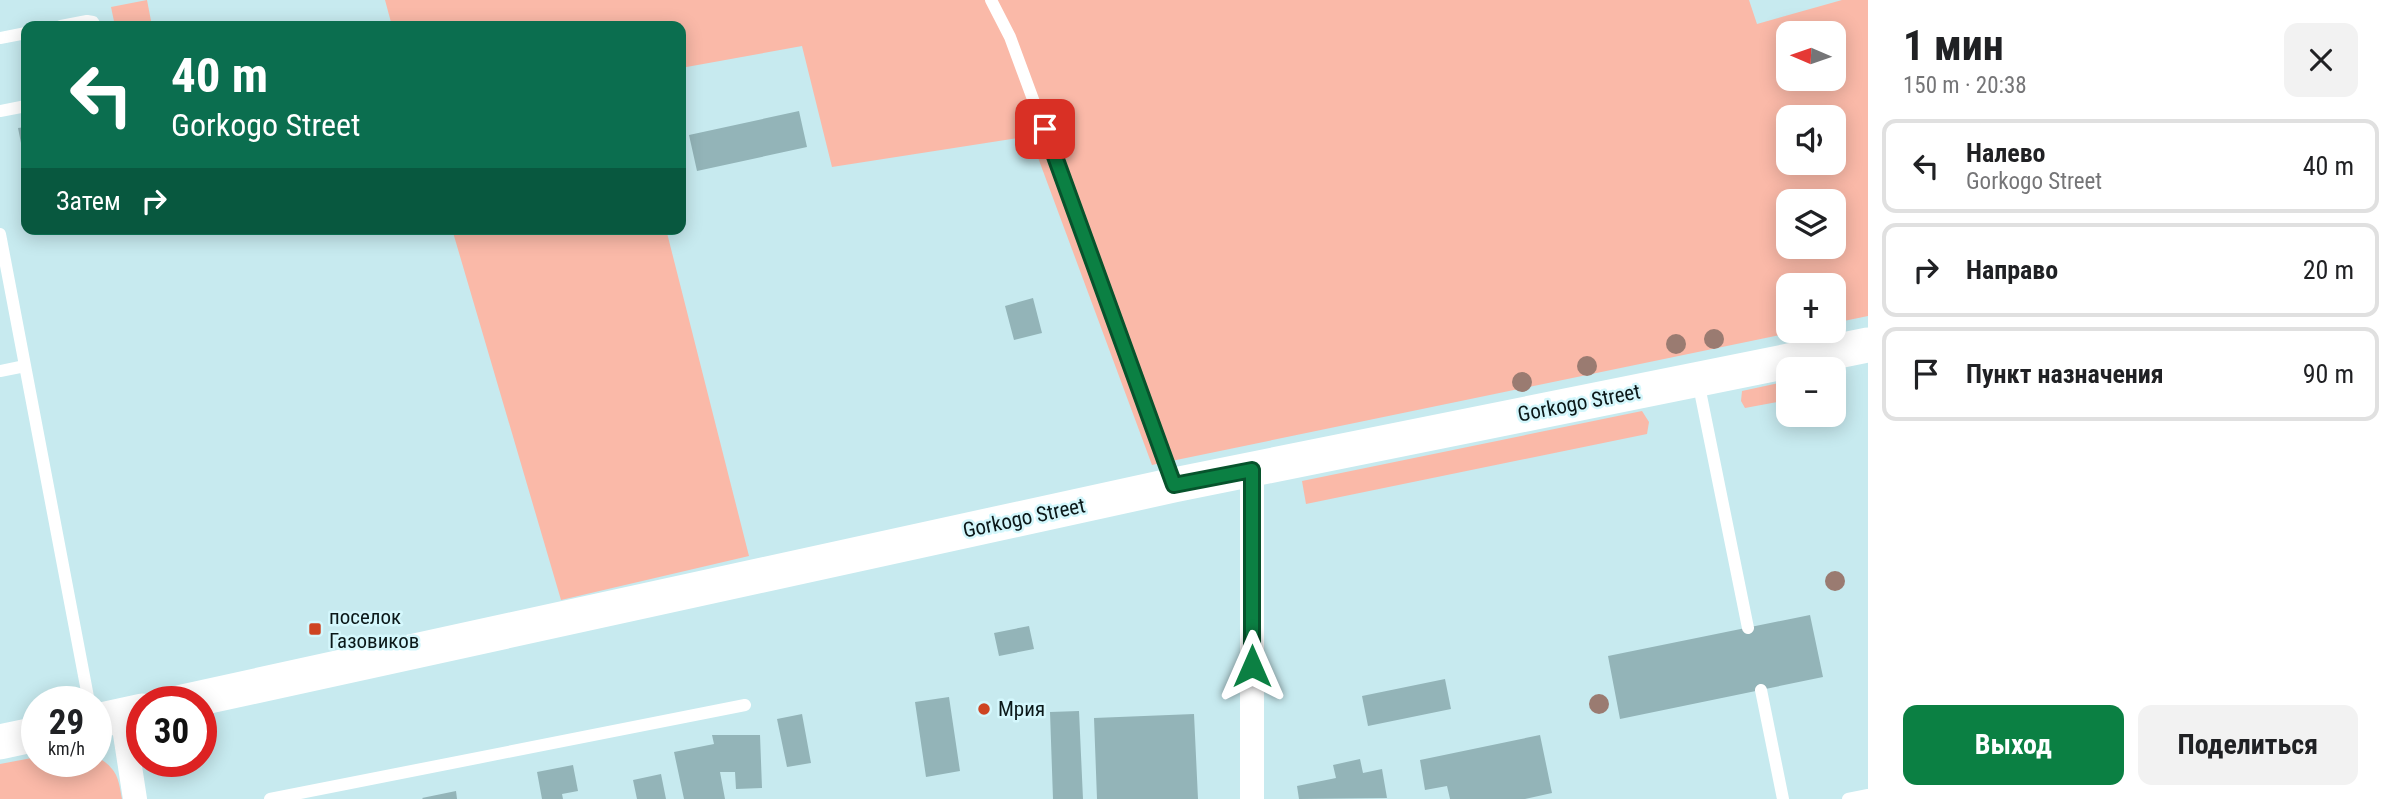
<!DOCTYPE html>
<html lang="ru">
<head>
<meta charset="utf-8">
<style>
  :root { --surface:#fff; --page:#f2f2f2; --text:#202124; --muted:#757577; --line:#e0e0e0; --accent:#0b8043 }
  body { margin:0; font-family:"Roboto Condensed",sans-serif; background:var(--page); color:var(--text); height:100vh; display:flex; flex-direction:column; font-size:26px; white-space:nowrap }
  * { box-sizing:border-box; margin:0 }
  p { font-size:23px; color:var(--muted) }
  .icon { flex:none; width:38px; height:38px; fill:none; stroke:currentColor; stroke-width:2; stroke-linecap:round; stroke-linejoin:round }
  .map { position:relative; flex:1; overflow:hidden }
  .side { display:flex; flex-direction:column; background:var(--surface); width:525px }
  .side>* { flex:none }
  .top-card { position:absolute; left:21px; top:21px; width:665px; height:214px; border-radius:14px; box-shadow:0 4px 18px #0003; background:#0b6e4f; color:#fff; overflow:hidden }
  .needle { width:46px; rotate:272deg }
  .buttons { position:absolute; left:1776px; top:21px; display:grid; gap:14px }
  .buttons a { display:grid; place-items:center; width:70px; height:70px; border-radius:14px; background:var(--surface); box-shadow:0 4px 18px #0003; font-size:35px }
  .speed { position:absolute; left:21px; top:686px; display:flex; gap:14px; font-size:35px; font-weight:700; text-align:center }
  .speed>* { display:grid; place-content:center; width:91px; height:91px; border-radius:50%; background:var(--surface); box-shadow:0 4px 18px #0003; line-height:1 }
  .speed small { font-size:18px; font-weight:400 }
  .speed .limit { border:10px solid #d22; background:#fff; color:#111 }
  .pin { position:absolute; display:grid; place-items:center; width:60px; height:60px; color:#fff; margin:-30px; border-radius:14px; box-shadow:0 4px 10px #0006 }
  .me { position:absolute; width:77px; margin:-38px; rotate:0deg; stroke-linejoin:round; filter:drop-shadow(0 0 5px #0008) }
  .turn { display:flex; align-items:center; gap:24px; height:147px; padding:0 35px; font-size:32px }
  .turn .icon { width:91px; height:91px; stroke-width:2.5 }
  .turn b { display:block; font-size:49px; line-height:60px }
  .then { display:flex; align-items:center; height:66px; padding:0 35px; background:#0003; gap:14px; font-size:26px }
  .round { display:grid; place-items:center; flex:none; width:74px; height:74px; border-radius:14px; background:var(--page) }
  .head { display:flex; align-items:center; justify-content:space-between; height:119px; padding:0 35px }
  h1 { font-size:42px; font-weight:700; line-height:52px }
  .cta { display:flex; gap:14px; margin-top:auto; padding:14px 35px }
  .cta a { flex:1; height:80px; border-radius:14px; background:var(--accent); color:#fff; font-size:28px; font-weight:700; line-height:80px; text-align:center }
  .cta a+a { background:var(--page); color:var(--text) }
  ul { padding:0; list-style:none }
  li { display:flex; align-items:center; gap:21px; height:94px; margin:0 14px 10px; padding:0 21px; border:4px solid var(--line); border-radius:14px }
  li div { flex:1 }
  li b { display:block; font-size:26px }
  li em { font-style:normal }
  main { display:flex; flex:1; min-height:0 }
  .map>svg:first-child { display:block }
  .green { fill:#fab9a8; fill-rule:evenodd }
  .building { fill:#93b4b8 }
  .lines { fill:none; stroke-linecap:round; stroke-linejoin:round }
  .service { stroke:#fff; stroke-width:12 }
  .minor { stroke:#fff; stroke-width:24 }
  .secondary { stroke:#fff; stroke-width:35 }
  .tree { fill:#9a7b71 }
  .route-casing { stroke:#07532c; stroke-width:18 }
  .route { stroke:#0b8043; stroke-width:12 }
  .poi-dot { fill:#ce4422; stroke:#d4f7fc; stroke-width:2.5 }
  .labels { text-anchor:middle; stroke-width:5; stroke-linejoin:round; paint-order:stroke }
  .street-label { font-size:21px; fill:#0b1819; stroke:#d4f7fc }
  .poi-label { font-size:21px; fill:#0b1819; stroke:#d4f7fc; text-anchor:start }
</style>
</head>
<body>
<main>
<div class="map">
<svg width="1868" height="799" viewBox="0 0 1868 799">
  <rect width="100%" height="100%" fill="#c7eaef"/>
  <path class="green" d="M 147,0 L 152,26 L 115,26 L 111,7 Z
    M 385,0 L 1749,0 L 1757,24 L 1842,0 L 1868,0 L 1868,316 L 1834,323 L 1834,285 L 1788,285 L 1788,331 L 1799,331 L 1152,465 L 1030,136 L 832,167 L 802,46 L 681,68 L 681,26 L 392,26 ZM 1788,33 L 1834,33 L 1834,79 L 1788,79 ZM 1788,117 L 1834,117 L 1834,163 L 1788,163 ZM 1788,201 L 1834,201 L 1834,247 L 1788,247 Z
    M 452,229 L 666,229 L 749,556 L 561,600 Z
    M 1788,381 L 1788,400 L 1745,408 L 1741,401 L 1742,391 Z
    M 1642,411 L 1649,422 L 1647,434 L 1306,504 L 1302,481 Z
    M 96,756 C 117,769 118,776 122,799 L 0,799 L 0,764 L 37,757 L 37,761 L 96,761 Z"/>
  <path class="building" d="M 799,111 L 807,147 L 697,171 L 689,135 Z
    M 26,127 L 26,163 L 25,163 L 18,128 Z
    M 1033,298 L 1042,333 L 1014,340 L 1005,306 Z
    M 1810,615 L 1823,677 L 1620,719 L 1608,656 Z
    M 1029,626 L 1034,649 L 999,656 L 994,633 Z
    M 1445,679 L 1451,709 L 1368,726 L 1362,696 Z
    M 949,697 L 960,771 L 926,777 L 915,702 Z
    M 1079,711 L 1083,799 L 1053,799 L 1050,712 Z
    M 802,714 L 811,763 L 787,767 L 777,719 Z
    M 1194,714 L 1198,799 L 1097,799 L 1094,718 Z
    M 712,735 L 760,735 L 762,788 L 736,789 L 735,772 L 720,772 L 725,799 L 684,799 L 674,752 L 714,744 Z
    M 1540,735 L 1552,793 L 1525,799 L 1450,799 L 1447,786 L 1425,790 L 1420,760 Z
    M 1360,759 L 1363,773 L 1382,769 L 1387,798 L 1299,799 L 1297,786 L 1336,778 L 1333,765 Z
    M 573,765 L 578,791 L 562,794 L 563,799 L 542,799 L 537,772 Z
    M 661,774 L 666,799 L 637,799 L 633,780 Z
    M 456,791 L 457,799 L 423,799 L 422,798 Z"/>
  <g class="lines">
    <path class="service" d="M 991,0 L 1010,37 L 1147,408 L 1173,484
      M 61,26 L 87,21 L 93,22 L 95,26
      M 0,38 L 26,33
      M 0,111 L 26,106
      M 0,234 L 89,702
      M 0,371 L 25,366
      M 1698,381 L 1748,628
      M 1761,690 L 1783,799
      M 270,799 L 745,705
      M 1848,799 L 1868,795"/>
    <path class="minor" d="M 1252,469 L 1252,799
      M 122,715 L 135,799"/>
    <path class="secondary" d="M 182,702 L 1174,485 L 1868,345
      M 96,721 L 142,711
      M 0,742 L 37,734"/>
  </g>
  <g class="tree">
    <circle cx="1714" cy="339" r="10"/>
    <circle cx="1676" cy="344" r="10"/>
    <circle cx="1587" cy="366" r="10"/>
    <circle cx="1522" cy="382" r="10"/>
    <circle cx="1835" cy="581" r="10"/>
    <circle cx="1599" cy="704" r="10"/>
  </g>
  <g class="lines">
    <g class="route-casing">
      <path id="route" d="M 1045,129 L 1174,485 L 1252,470 L 1252,666"/>
    </g>
    <use href="#route" class="route"/>
  </g>
  <g class="poi-dot">
    <rect x="308" y="622" width="14" height="14" rx="3.5"/>
    <circle cx="984" cy="709" r="7"/>
  </g>
  <g class="labels">
    <g class="street-label">
      <text transform="translate(1579 403) rotate(-11)" y="7">Gorkogo Street</text>
      <text transform="translate(1024 518) rotate(-12)" y="7">Gorkogo Street</text>
    </g>
    <g class="poi-label">
      <text x="329" y="624">поселок<tspan x="329" dy="24">Газовиков</tspan></text>
      <text x="998" y="716">Мрия</text>
    </g>
  </g>
</svg>
<div class="buttons">
<a><svg class="needle" viewBox="-14 -14 28 28"><path d="M0-13l5 13h-10z" fill="#e53935"/><path d="M0 13l5-13h-10z" fill="#757577"/></svg></a>
<a><svg class="icon" aria-label="sound" viewBox="0 0 24 24"><path d="M4 9h4l5-4v14l-5-4H4zM17 9q2 3 0 6"/></svg></a>
<a><svg class="icon" aria-label="layers" viewBox="0 0 24 24"><path d="M12 4l9 5-9 5-9-5zM3 14l9 5 9-5"/></svg></a>
<a>+</a>
<a>−</a>
</div>
<div class="speed"><div>29<small>km/h</small></div><div class="limit">30</div></div>
<div class="pin" style="left:1045px;top:129px;background:#d93025"><svg class="icon" aria-label="arrive" viewBox="0 0 24 24"><path d="M6 21V4h12l-3 4 3 4H6"/></svg></div>
<svg class="me" style="left:1252px;top:666px" viewBox="-20 -20 40 40"><path d="M0-17L14 15 0 8-14 15z" fill="#0b8043" stroke="#fff" stroke-width="4"/></svg>
<div class="top-card">
<div class="turn"><svg class="icon" aria-label="left" viewBox="0 0 24 24"><path d="M17 20v-9H6M10 6l-5 5 5 5"/></svg><div><b>40 m</b>Gorkogo Street</div></div>
<div class="then">Затем<svg class="icon" aria-label="right" viewBox="0 0 24 24"><path d="M7 20v-9h11M14 6l5 5-5 5"/></svg></div>
</div>
</div>
<section class="side">
<div class="head"><div><h1>1 мин</h1><p>150 m · 20:38</p></div><a class="round"><svg class="icon" aria-label="close" viewBox="0 0 24 24"><path d="M6 6l12 12M18 6L6 18"/></svg></a></div>
<ul>
<li><svg class="icon" aria-label="left" viewBox="0 0 24 24"><path d="M17 20v-9H6M10 6l-5 5 5 5"/></svg><div><b>Налево</b><p>Gorkogo Street</p></div><em>40 m</em></li>
<li><svg class="icon" aria-label="right" viewBox="0 0 24 24"><path d="M7 20v-9h11M14 6l5 5-5 5"/></svg><div><b>Направо</b></div><em>20 m</em></li>
<li><svg class="icon" aria-label="arrive" viewBox="0 0 24 24"><path d="M6 21V4h12l-3 4 3 4H6"/></svg><div><b>Пункт назначения</b></div><em>90 m</em></li>
</ul>
<div class="cta"><a>Выход</a><a>Поделиться</a></div>
</section>
</main>
</body>
</html>
